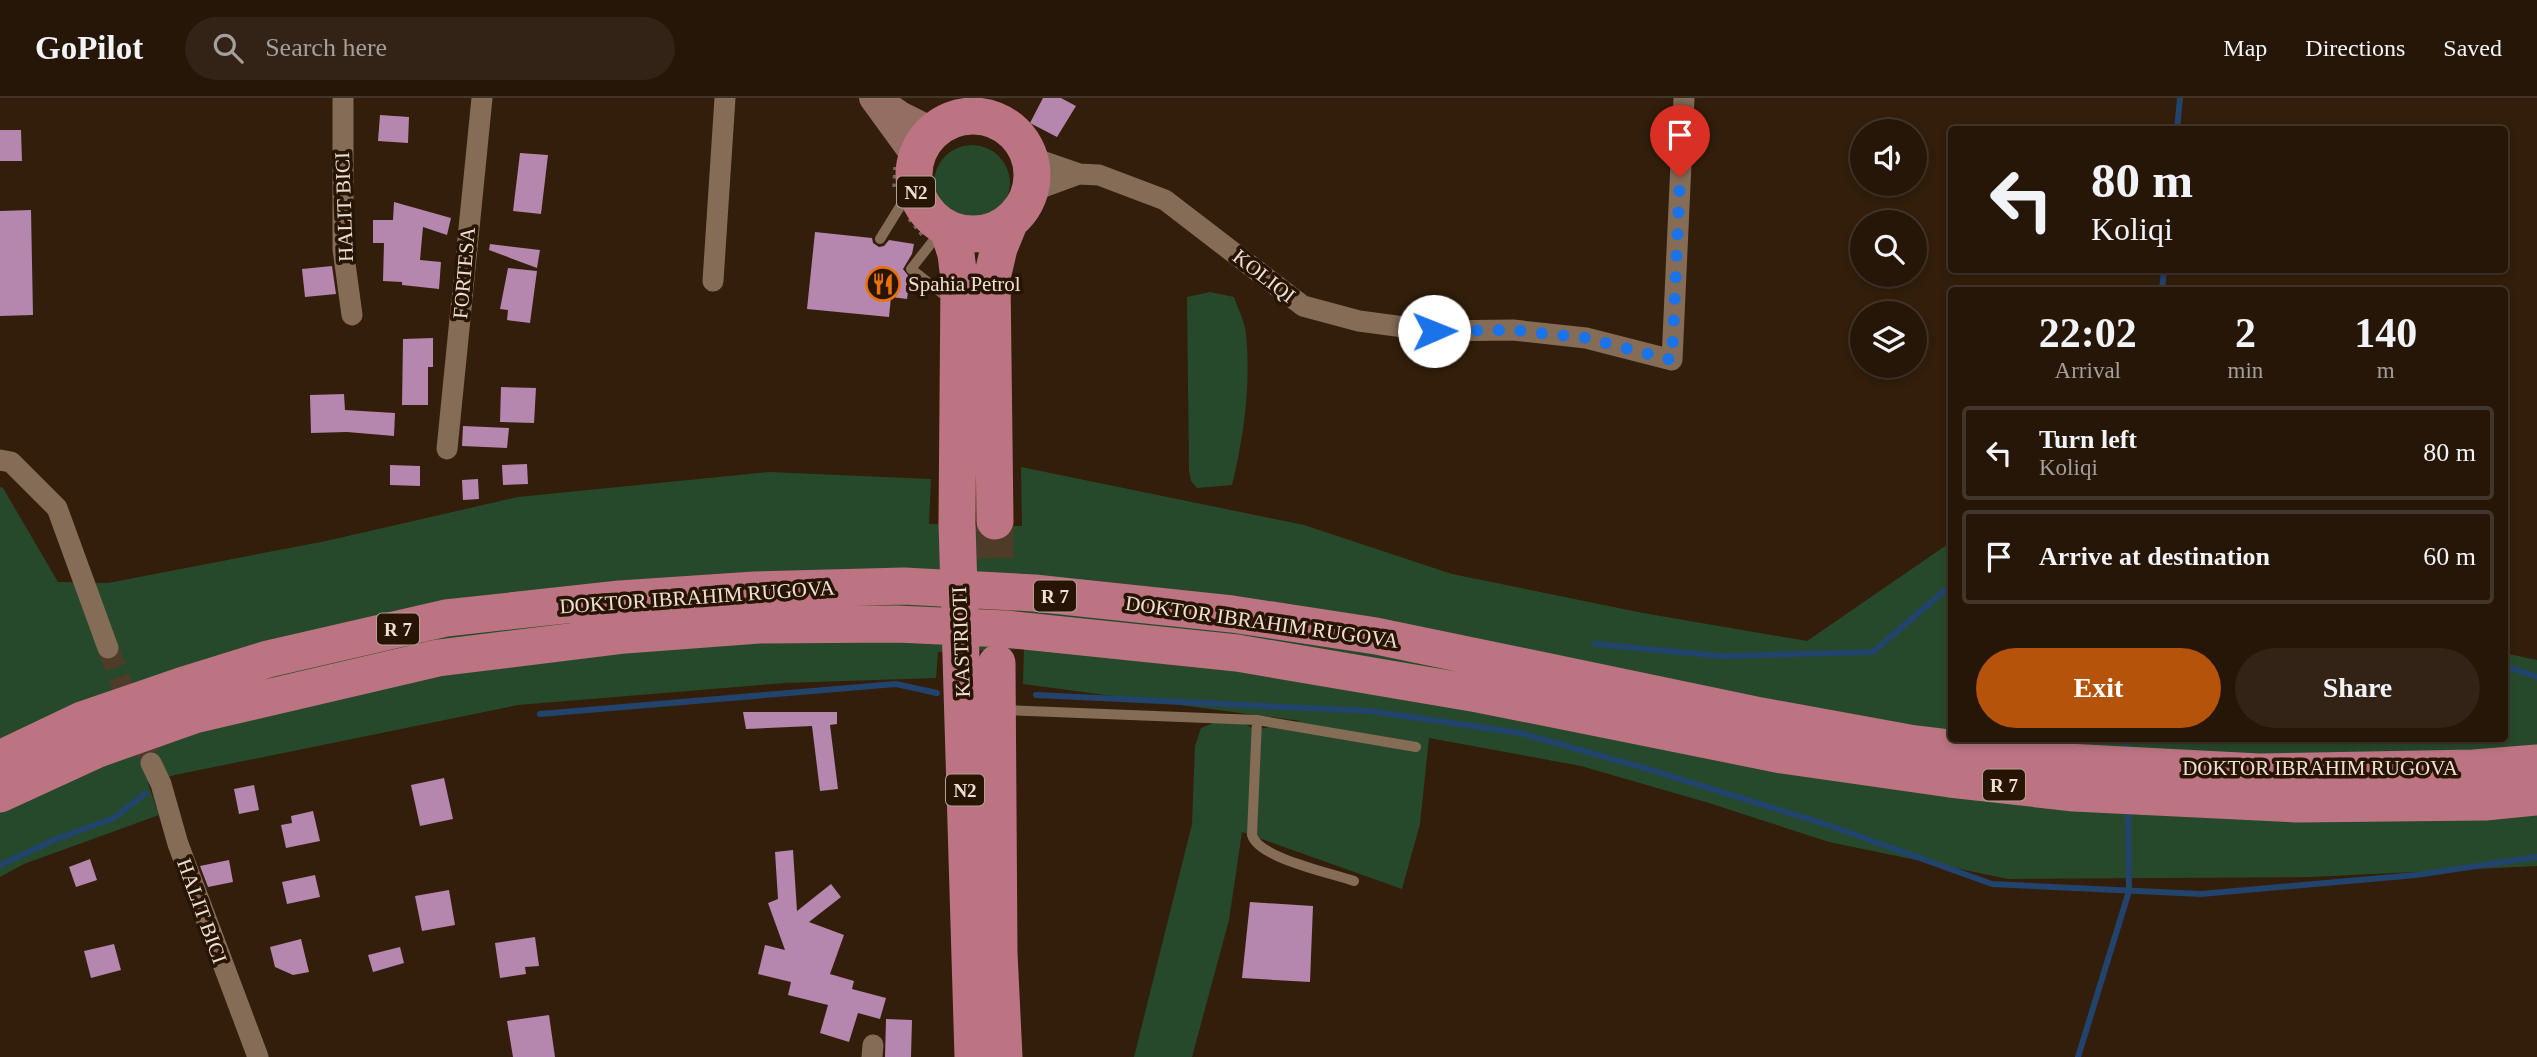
<!DOCTYPE html>
<html lang="en">
<head>
<meta charset="utf-8">
<style>
  :root { --surface:#261608; --page:#322316; --text:#f1f3f6; --muted:#a49f9c; --line:#423529; --accent:#b45309 }
  body { margin:0; font-family:"Times New Roman",serif; background:var(--page); color:var(--text); height:100vh; display:flex; flex-direction:column; font-size:26px; white-space:nowrap }
  * { box-sizing:border-box; margin:0 }
  p { font-size:23px; color:var(--muted) }
  .icon { flex:none; width:38px; height:38px; fill:none; stroke:currentColor; stroke-width:2; stroke-linecap:round; stroke-linejoin:round }
  .map { position:relative; flex:1; overflow:hidden }
  .drawer { position:absolute; left:1948px; top:189px; width:560px; height:455px; display:flex; flex-direction:column; background:var(--surface); border-radius:7px; box-shadow:0 4px 10px #0003,0 0 0 2px var(--line) }
  .drawer>* { flex:none }
  .banner { position:absolute; left:1948px; top:28px; width:560px; height:147px; border-radius:7px; box-shadow:0 4px 10px #0003,0 0 0 2px var(--line); background:#261608; color:var(--text); overflow:hidden }
  .tools { position:absolute; left:1850px; top:21px; display:grid; gap:14px }
  .tools a { display:grid; place-items:center; width:77px; height:77px; border-radius:50%; background:var(--surface); box-shadow:0 4px 10px #0003,0 0 0 2px var(--line); font-size:35px }
  .pin { position:absolute; display:grid; place-items:center; width:60px; height:60px; color:#fff; margin:-72px -30px; border-radius:50% 50% 50% 0; rotate:-45deg; box-shadow:0 0 7px #0007 }
  .pin .icon { rotate:45deg }
  .me { position:absolute; width:77px; margin:-38px; rotate:89deg; stroke-linejoin:round; filter:drop-shadow(0 0 5px #0008) }
  .turn { display:flex; align-items:center; gap:24px; height:147px; padding:0 28px; font-size:32px }
  .turn .icon { width:91px; height:91px; stroke-width:2.5 }
  .turn b { display:block; font-size:49px; line-height:60px }
  .eta { display:flex; justify-content:space-evenly; align-items:center; height:119px; text-align:center }
  .eta b { font-size:42px; font-weight:800; line-height:49px }
  .button { display:flex; gap:14px; margin-top:auto; padding:14px 28px }
  .button a { flex:1; height:80px; border-radius:42px; background:var(--accent); color:#fff; font-size:28px; font-weight:800; line-height:80px; text-align:center }
  .button a+a { background:var(--page); color:var(--text) }
  ul { padding:0; list-style:none }
  li { display:flex; align-items:center; gap:21px; height:94px; margin:0 14px 10px; padding:0 14px; border:4px solid var(--line); border-radius:7px }
  li div { flex:1 }
  li b { display:block; font-size:26px }
  li em { font-style:normal }
  header { display:flex; align-items:center; gap:42px; box-sizing:border-box; height:98px; padding:0 35px; background:var(--surface); border-bottom:2px solid var(--line) }
  header strong { font-size:33px }
  nav { display:flex; gap:38px; margin-inline-start:auto; font-size:24px }
  .search { width:490px; height:63px; background:var(--page); display:flex; align-items:center; gap:18px; box-sizing:border-box; padding:0 24px; border-radius:38px; color:var(--muted); font-size:26px }
  .map>svg:first-child { display:block }
  .green { fill:#27492b }
  .lines { fill:none; stroke-linecap:round; stroke-linejoin:round }
  .stream { stroke:#22436b; stroke-width:6 }
  .building { fill:#b586ae }
  .street-tunnel { stroke:#4e3b28; stroke-width:21; stroke-dasharray:21 10; stroke-linecap:butt }
  .highway-tunnel { stroke:#4e3b28; stroke-width:37; stroke-dasharray:37 18; stroke-linecap:butt }
  .path { stroke:#786655; stroke-width:3.5; stroke-dasharray:3.5 5; stroke-linecap:butt }
  .lane { stroke:#846c56; stroke-width:10 }
  .street { stroke:#846c56; stroke-width:21 }
  .secondary { stroke:#956e63; stroke-width:28 }
  .highway { stroke:#bc7482; stroke-width:37 }
  .route { stroke:#1a73e8; stroke-width:12; stroke-dasharray:0 21.6 }
  .labels { text-anchor:middle; stroke-width:7; stroke-linejoin:round; paint-order:stroke }
  .shield { fill:#281402; stroke:#b3a395; stroke-width:2 }
  .shield-label { font-size:19px; font-weight:bold; fill:#eee0d4 }
  .street-label { font-size:21px; fill:#eee0d4; stroke:#281402 }
  .poi-label { font-size:21px; fill:#eee0d4; stroke:#281402; text-anchor:start }
</style>
</head>
<body>
<header>
<strong>GoPilot</strong>
<div class="search"><svg class="icon" aria-label="search" viewBox="0 0 24 24"><circle cx="10" cy="10" r="6"/><path d="M15 15l6 6"/></svg>Search here</div>
<nav><a>Map</a><a>Directions</a><a>Saved</a></nav>
</header>
<div class="map">
<svg width="2537" height="959" viewBox="0 0 2537 959">
  <rect width="100%" height="100%" fill="#321e0a"/>
  <path class="green" d="M934 85a38 38 0 1 1 76 0a38 38 0 1 1-76 0Z
    M 1210,194 L 1234,199 C 1238,211 1245,224 1246,236 C 1251,286 1244,338 1232,387 L 1197,390 L 1191,383 L 1189,372 L 1187,199 Z
    M 1021,369 L 1304,427 L 1452,476 L 1643,515 L 1807,543 L 1951,444 L 1951,640 L 2504,640 L 2504,555 L 2537,562 L 2537,768 L 2310,779 L 2008,781 L 1829,744 L 1709,705 L 1581,668 L 1429,640 L 1420,726 L 1402,791 L 1242,734 L 1229,822 L 1192,959 L 1134,959 L 1192,726 L 1195,648 L 1201,630 C 1220,622 1236,616 1254,632 L 1301,623 L 1023,586 L 1024,551 L 938,554 L 936,580 L 784,585 L 518,607 L 175,677 L 148,685 L 159,717 L 24,766 L 0,779 L 0,389 L 3,390 L 58,484 L 108,485 L 326,443 L 518,399 L 769,374 L 931,381 L 929,426 L 1022,428 Z"/>
  <g class="lines">
    <path class="stream" d="M 2177,32 L 2180,0
      M 2162,192 L 2164,172
      M 1595,546 L 1722,558 L 1873,554 L 1951,487
      M 2504,568 L 2537,579
      M 1036,597 L 1370,613 L 1520,635 L 1648,671 L 1828,727 L 1992,786 L 2201,796 L 2416,777 L 2537,759
      M 540,616 L 896,586 L 937,595
      M 2126,640 L 2126,647
      M 0,767 L 56,741 L 114,720 L 146,695
      M 2078,959 L 2129,793 L 2128,710"/>
  </g>
  <path class="building" d="M 1043,0 L 1061,0 L 1076,8 L 1057,39 L 1030,25 Z
    M 380,17 L 409,19 L 408,45 L 378,43 Z
    M 0,32 L 21,32 L 22,63 L 0,63 Z
    M 520,55 L 548,57 L 541,116 L 513,113 Z
    M 394,104 L 451,120 L 447,137 L 423,129 L 420,162 L 441,164 L 439,191 L 402,187 L 402,184 L 383,183 L 384,145 L 373,145 L 373,122 L 393,122 Z
    M 31,112 L 33,217 L 0,218 L 0,113 Z
    M 815,134 L 872,140 L 873,145 L 879,149 L 884,148 L 889,142 L 914,146 L 912,156 L 903,171 L 910,180 L 907,201 L 891,199 L 889,219 L 807,211 Z
    M 490,146 L 540,152 L 537,170 L 489,152 Z
    M 332,168 L 336,196 L 305,199 L 302,171 Z
    M 508,170 L 537,173 L 530,225 L 507,222 L 508,212 L 500,211 Z
    M 433,240 L 433,269 L 428,269 L 428,307 L 402,307 L 403,241 Z
    M 501,289 L 536,290 L 534,325 L 500,324 Z
    M 344,296 L 345,312 L 395,315 L 394,338 L 347,334 L 311,335 L 310,297 Z
    M 463,328 L 509,330 L 507,350 L 462,348 Z
    M 527,366 L 528,386 L 503,387 L 502,367 Z
    M 390,367 L 420,368 L 420,388 L 390,387 Z
    M 478,381 L 479,401 L 463,402 L 462,382 Z
    M 743,614 L 837,614 L 837,626 L 830,627 L 838,691 L 820,693 L 812,628 L 746,631 Z
    M 444,680 L 453,721 L 420,728 L 411,687 Z
    M 254,687 L 259,712 L 239,716 L 234,691 Z
    M 313,713 L 320,743 L 286,750 L 281,727 L 292,725 L 291,718 Z
    M 793,752 L 797,813 L 831,786 L 841,799 L 809,824 L 844,837 L 830,876 L 854,883 L 852,891 L 886,900 L 880,921 L 858,915 L 849,944 L 820,935 L 828,907 L 788,897 L 791,884 L 758,876 L 765,847 L 785,852 L 768,805 L 778,801 L 775,754 Z
    M 90,761 L 97,782 L 76,789 L 69,769 Z
    M 229,762 L 233,784 L 208,789 L 200,768 Z
    M 315,777 L 320,799 L 287,806 L 282,784 Z
    M 449,792 L 455,827 L 422,833 L 415,798 Z
    M 1250,804 L 1313,808 L 1310,884 L 1242,880 Z
    M 535,839 L 539,868 L 525,869 L 526,876 L 500,880 L 495,845 Z
    M 301,841 L 309,874 L 293,877 L 275,869 L 270,849 Z
    M 114,846 L 121,872 L 91,880 L 84,853 Z
    M 400,849 L 404,865 L 373,874 L 368,857 Z
    M 549,917 L 555,959 L 513,959 L 507,923 Z
    M 886,921 L 912,922 L 911,959 L 885,959 Z"/>
  <g class="lines">
    <path class="street-tunnel" d="M 108,550 L 151,665"/>
    <path class="highway-tunnel" d="M 995,423 L 996,526"/>
    <path class="path" d="M 894,89 L 895,69
      M 909,121 L 922,137"/>
    <path class="lane" d="M 940,134 L 911,171 L 952,203
      M 880,141 L 914,86
      M 1004,612 L 1257,622 L 1416,649
      M 1257,622 L 1252,737 C 1258,760 1331,775 1354,783"/>
    <path class="street" d="M 343,0 L 343,151 L 352,217
      M 1030,59 L 1079,76 L 1099,77 L 1165,102 L 1303,208 L 1359,223 L 1434,233 L 1513,232 L 1586,240 L 1672,262 L 1684,0
      M 1030,94 L 1079,76
      M 713,183 L 725,0
      M 447,351 L 482,0
      M 0,362 L 11,364 L 57,410 L 108,550
      M 151,665 L 161,686 L 178,746 L 258,959
      M 872,959 L 873,947"/>
    <path class="secondary" d="M 873,0 L 916,59
      M 883,5 L 900,17 L 932,33"/>
    <path class="highway" d="M914 77a59 59 0 1 1 118 0a59 59 0 1 1-118 0Z
      M 948,131 L 956,156 L 959,181 L 957,425 L 973,959
      M 995,423 L 992,180 L 999,150 L 1010,123
      M 997,565 L 999,855 L 1004,959
      M 0,661 L 82,622 L 181,588 L 268,561 L 446,520 L 620,501 L 755,492 L 904,488 L 1034,495 L 1232,516 L 1376,538 L 1761,618 L 1909,645 L 2066,664 L 2259,674 L 2474,670 L 2537,665
      M 0,696 L 98,651 L 194,617 L 438,560 L 625,537 L 759,527 L 897,526 L 1005,531 L 1237,555 L 1478,596 L 1782,657 L 1950,681 L 2074,695 L 2298,706 L 2485,704 L 2537,699"/>
  </g>
  <g class="lines">
    <path class="route" d="M 1434,233 L 1513,232 L 1586,240 L 1672,262 L 1680,79"/>
  </g>
  <defs>
    <g id="restaurant-ring" transform="scale(1.75)"><circle r="9.5" fill="#281402" stroke="#e8710a" stroke-width="1.5"/><path d="M-5-6h1v4h1v-4h1v4h1v-4h1v5L-1.5 .5V6h-2V.5L-5-1ZM5-6V6H3V1.5H1.5Q1.5-4 5-6Z" fill="#e8710a"/></g>
  </defs>
  <g fill-rule="evenodd">
    <use href="#restaurant-ring" x="883" y="186"/>
  </g>
  <g class="labels">
    <g class="shield">
      <rect x="897" y="78.5" width="38" height="31" rx="5"/>
      <rect x="1034" y="482.5" width="42" height="31" rx="5"/>
      <rect x="377" y="515.5" width="42" height="31" rx="5"/>
      <rect x="1983" y="671.5" width="42" height="31" rx="5"/>
      <rect x="946" y="676.5" width="38" height="31" rx="5"/>
    </g>
    <g class="shield-label">
      <text x="916" y="101">N2</text>
      <text x="1055" y="505">R 7</text>
      <text x="398" y="538">R 7</text>
      <text x="2004" y="694">R 7</text>
      <text x="965" y="699">N2</text>
    </g>
    <g class="street-label">
      <text transform="translate(344 109) rotate(-92)" y="7">HALIT BICI</text>
      <text transform="translate(464 175) rotate(-85)" y="7">FORTESA</text>
      <text transform="translate(1264 178) rotate(38)" y="7">KOLIQI</text>
      <text transform="translate(697 499) rotate(-4)" y="7">DOKTOR IBRAHIM RUGOVA</text>
      <text transform="translate(1262 524) rotate(8)" y="7">DOKTOR IBRAHIM RUGOVA</text>
      <text transform="translate(961 544) rotate(-92)" y="7">KASTRIOTI</text>
      <text x="2320" y="677">DOKTOR IBRAHIM RUGOVA</text>
      <text transform="translate(202 813) rotate(70)" y="7">HALIT BICI</text>
    </g>
    <g class="poi-label">
      <text x="908" y="193">Spahia Petrol</text>
    </g>
  </g>
</svg>
<div class="tools">
<a><svg class="icon" aria-label="sound" viewBox="0 0 24 24"><path d="M4 9h4l5-4v14l-5-4H4zM17 9q2 3 0 6"/></svg></a>
<a><svg class="icon" aria-label="search" viewBox="0 0 24 24"><circle cx="10" cy="10" r="6"/><path d="M15 15l6 6"/></svg></a>
<a><svg class="icon" aria-label="layers" viewBox="0 0 24 24"><path d="M12 4l9 5-9 5-9-5zM3 14l9 5 9-5"/></svg></a>
</div>
<div class="pin" style="left:1680px;top:79px;background:#d93025"><svg class="icon" aria-label="arrive" viewBox="0 0 24 24"><path d="M6 21V4h12l-3 4 3 4H6"/></svg></div>
<svg class="me" style="left:1434px;top:233px" viewBox="-20 -20 40 40"><circle r="19" fill="#fff"/><path d="M0-13L10 11 0 6-10 11z" fill="#1a73e8"/></svg>
<div class="banner">
<div class="turn"><svg class="icon" aria-label="left" viewBox="0 0 24 24"><path d="M17 20v-9H6M10 6l-5 5 5 5"/></svg><div><b>80 m</b>Koliqi</div></div>
</div>
<section class="drawer">
<div class="eta">
<div><b>22:02</b><p>Arrival</p></div>
<div><b>2</b><p>min</p></div>
<div><b>140</b><p>m</p></div>
</div>
<ul>
<li><svg class="icon" aria-label="left" viewBox="0 0 24 24"><path d="M17 20v-9H6M10 6l-5 5 5 5"/></svg><div><b>Turn left</b><p>Koliqi</p></div><em>80 m</em></li>
<li><svg class="icon" aria-label="arrive" viewBox="0 0 24 24"><path d="M6 21V4h12l-3 4 3 4H6"/></svg><div><b>Arrive at destination</b></div><em>60 m</em></li>
</ul>
<div class="button"><a>Exit</a><a>Share</a></div>
</section>
</div>
</body>
</html>
